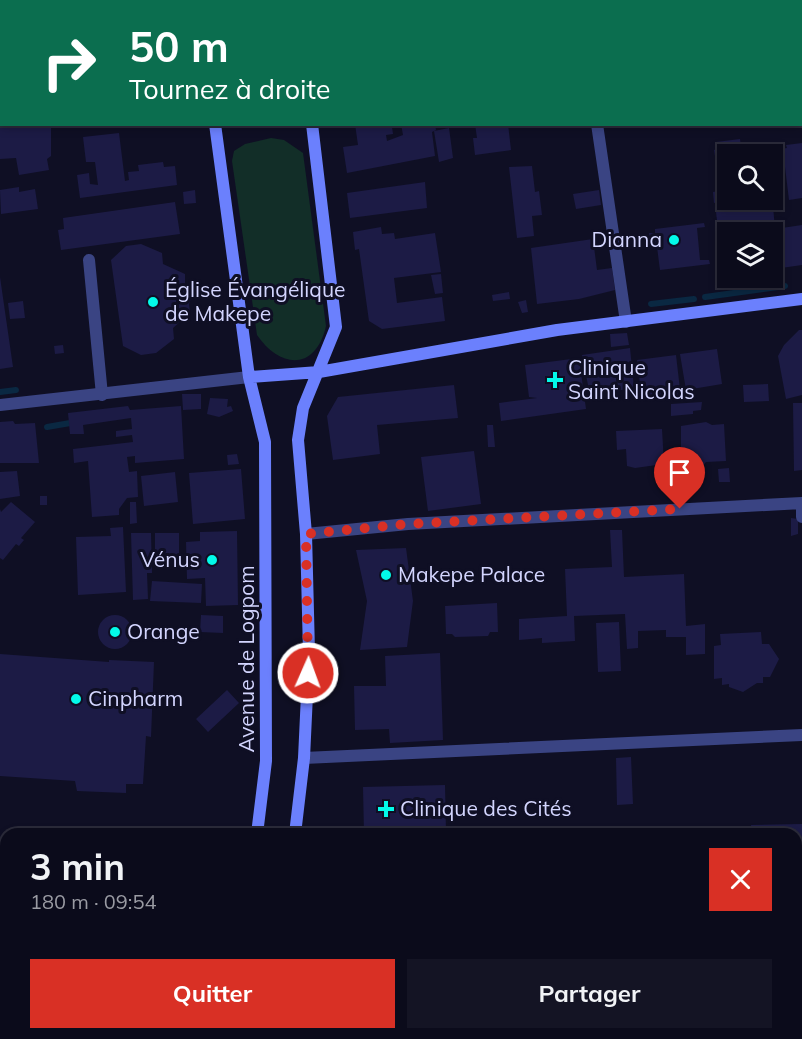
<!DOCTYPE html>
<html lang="fr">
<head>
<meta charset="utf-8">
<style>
  :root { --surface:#0b0b1b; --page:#141424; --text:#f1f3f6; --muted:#9a9ba3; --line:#2b2b3a; --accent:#d93025 }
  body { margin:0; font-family:Mulish,sans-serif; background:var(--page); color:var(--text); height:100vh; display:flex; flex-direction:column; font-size:22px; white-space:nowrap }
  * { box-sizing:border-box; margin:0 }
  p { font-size:20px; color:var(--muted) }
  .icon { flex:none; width:33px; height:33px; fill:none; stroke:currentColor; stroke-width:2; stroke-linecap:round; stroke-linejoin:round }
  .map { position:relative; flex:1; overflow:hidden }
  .side { position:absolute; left:0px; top:828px; width:802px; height:212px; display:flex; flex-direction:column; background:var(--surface); border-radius:18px 18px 0 0; box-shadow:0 3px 9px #0003,0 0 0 2px var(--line) }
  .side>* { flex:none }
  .banner { position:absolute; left:0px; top:0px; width:802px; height:126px; box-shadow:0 3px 9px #0003,0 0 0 2px var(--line); background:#0b6e4f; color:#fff; overflow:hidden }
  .fabs { position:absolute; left:717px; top:144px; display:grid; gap:12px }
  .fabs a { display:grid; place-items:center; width:66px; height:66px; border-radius:0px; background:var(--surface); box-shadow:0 3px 9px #0003,0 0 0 2px var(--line); font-size:30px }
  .pin { position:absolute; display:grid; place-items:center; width:51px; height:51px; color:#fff; margin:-62px -26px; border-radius:50% 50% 50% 0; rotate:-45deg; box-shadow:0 0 6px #0007 }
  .pin .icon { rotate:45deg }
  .me { position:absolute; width:66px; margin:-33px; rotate:2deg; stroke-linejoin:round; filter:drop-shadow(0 0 4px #0008) }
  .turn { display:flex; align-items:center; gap:21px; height:126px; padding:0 30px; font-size:27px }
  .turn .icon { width:78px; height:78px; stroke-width:2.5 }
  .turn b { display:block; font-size:42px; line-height:51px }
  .round { display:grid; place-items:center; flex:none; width:63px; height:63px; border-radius:0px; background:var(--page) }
  .summary { display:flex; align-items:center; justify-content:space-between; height:102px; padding:0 30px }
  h1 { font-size:36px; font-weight:700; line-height:45px }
  .action { display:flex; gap:12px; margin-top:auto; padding:12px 30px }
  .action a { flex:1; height:69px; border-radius:0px; background:var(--accent); color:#fff; font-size:24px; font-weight:700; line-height:69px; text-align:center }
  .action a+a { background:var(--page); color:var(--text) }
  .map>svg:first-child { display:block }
  .green { fill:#122e28 }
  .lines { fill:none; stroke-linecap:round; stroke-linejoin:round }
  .stream { stroke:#0a2842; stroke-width:6 }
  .building { fill:#1c1b45; fill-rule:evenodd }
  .service { stroke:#3a4483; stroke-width:12 }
  .minor { stroke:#3a4483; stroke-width:12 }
  .secondary { stroke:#6b80fd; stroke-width:12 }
  .route { stroke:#d93025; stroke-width:10; stroke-dasharray:0 18 }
  .poi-dot { fill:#03fae9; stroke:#0f0f24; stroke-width:2 }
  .labels { text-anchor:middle; stroke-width:6; stroke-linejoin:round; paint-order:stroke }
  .poi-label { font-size:21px; fill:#d3d5fe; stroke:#0f0f24; text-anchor:start }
  .street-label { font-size:21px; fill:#d3d5fe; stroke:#0f0f24 }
</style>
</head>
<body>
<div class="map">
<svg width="802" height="1039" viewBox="0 0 802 1039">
  <rect width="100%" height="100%" fill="#0f0f24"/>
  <path class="green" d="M 271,138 L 284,140 L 303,153 L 326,326 C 316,370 281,370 257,335 L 232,161 L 234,151 L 245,144 Z"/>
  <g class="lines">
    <path class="stream" d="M 705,297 L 785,286
      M 651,304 L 694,299
      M 0,392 L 16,390
      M 47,427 L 76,422"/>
  </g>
  <path class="building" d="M 0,124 L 51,124 L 51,156 L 47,159 L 49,170 L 19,175 L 16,158 L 0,159 Z
    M 355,124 L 392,127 L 393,134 L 386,135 L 387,141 L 403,135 L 401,124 L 435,124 L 436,130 L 432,132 L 435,156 L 347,173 L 343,147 L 358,145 Z
    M 475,124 L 508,124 L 511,150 L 475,155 L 473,138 L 477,138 Z
    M 449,128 L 453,158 L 439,162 L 434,131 Z
    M 119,133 L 125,181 L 129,180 L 128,172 L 139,171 L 138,165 L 163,162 L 164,167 L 175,166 L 177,185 L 80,198 L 77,175 L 89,173 L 90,184 L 98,185 L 95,162 L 86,162 L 83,137 Z
    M 740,139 L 741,146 L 756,143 L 757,154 L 728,154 L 728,200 L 722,201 L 714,150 L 717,149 L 716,142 Z
    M 802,143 L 802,198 L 789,200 L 785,167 L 782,168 L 781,149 L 787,148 L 786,145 Z
    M 532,166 L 535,192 L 539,191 L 542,215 L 532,216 L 534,236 L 517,238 L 509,167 Z
    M 425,182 L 427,208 L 350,218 L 347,193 Z
    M 19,187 L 19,192 L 35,189 L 38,209 L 1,214 L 0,190 Z
    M 195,190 L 196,203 L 184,204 L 183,192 Z
    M 599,190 L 601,205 L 576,209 L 573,194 Z
    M 719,191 L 721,201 L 714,203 L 713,192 Z
    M 175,202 L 180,234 L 61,250 L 58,230 L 64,229 L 63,218 Z
    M 773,206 L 775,229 L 802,225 L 802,265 L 781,268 L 783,279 L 725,287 L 716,212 ZM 728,232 L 772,232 L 772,278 L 728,278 Z
    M 704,223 L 705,227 L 697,228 L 700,260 L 709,260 L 710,264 L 660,270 L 657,247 L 651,248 L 649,233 L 655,233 L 655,229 Z
    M 381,227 L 382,234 L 394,233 L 395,239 L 435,233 L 441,272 L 394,278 L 397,303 L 442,297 L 445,321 L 382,329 L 369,321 L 359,249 L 355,250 L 353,232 Z
    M 593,239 L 597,270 L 612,268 L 615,290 L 579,299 L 537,304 L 531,248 Z
    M 141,244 L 162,253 L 163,264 L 185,274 L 185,284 L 193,286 L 194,299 L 191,299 L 189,304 L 190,313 L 173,328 L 174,339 L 156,353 L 141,355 L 123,346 L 111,260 L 126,246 Z
    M 441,274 L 443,293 L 435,294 L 431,275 Z
    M 0,277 L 13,367 L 0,369 Z
    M 509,292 L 510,299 L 493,301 L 492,295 Z
    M 526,300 L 528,312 L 522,313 L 518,302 Z
    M 23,301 L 25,318 L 10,319 L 8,303 Z
    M 799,330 L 802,330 L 802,395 L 786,399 L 778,356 L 784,345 Z
    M 627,333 L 629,345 L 611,347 L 610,334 Z
    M 63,345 L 64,353 L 55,354 L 54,346 Z
    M 630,348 L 634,388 L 590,395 L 582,355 Z
    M 717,349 L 722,384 L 686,390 L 680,354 Z
    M 676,355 L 681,398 L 642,400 L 637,360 Z
    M 579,358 L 586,409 L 501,421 L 499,403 L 537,398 L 529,397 L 525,365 Z
    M 768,384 L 769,401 L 744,402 L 743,385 Z
    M 454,385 L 458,418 L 377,425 L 380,454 L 333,460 L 327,416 L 338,397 Z
    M 182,394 L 201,394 L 201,409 L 183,410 Z
    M 210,398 L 228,399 L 227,407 L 231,406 L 233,411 L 219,417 L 207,414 Z
    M 702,402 L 701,410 L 693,411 L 693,414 L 671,416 L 671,404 Z
    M 793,403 L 802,403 L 802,470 L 794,471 Z
    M 128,406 L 130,410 L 181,406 L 184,459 L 135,463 L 135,456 L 127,457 L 129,472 L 137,471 L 138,497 L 127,498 L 119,509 L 119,515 L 92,517 L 88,461 L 74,463 L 73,449 L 133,442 L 132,435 L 116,437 L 116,431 L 132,429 L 131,418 L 83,425 L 84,434 L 70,434 L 68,413 Z
    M 13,421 L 15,424 L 35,423 L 39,463 L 0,463 L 0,422 Z
    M 706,422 L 712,425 L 724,424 L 726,461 L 706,462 L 700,469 L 691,464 L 676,464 L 675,450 L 681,450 L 681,426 Z
    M 487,425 L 493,425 L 495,447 L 488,447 Z
    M 662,429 L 664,464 L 635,468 L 627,466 L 626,449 L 617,450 L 616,431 Z
    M 474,451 L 481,504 L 428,511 L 421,457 Z
    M 237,454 L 239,464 L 228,465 L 227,455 Z
    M 729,468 L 730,482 L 719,482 L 718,469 Z
    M 241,469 L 245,519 L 193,524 L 189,473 Z
    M 17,471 L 20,496 L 0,499 L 0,472 Z
    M 175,472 L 178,502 L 144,506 L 141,476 Z
    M 666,473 L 671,476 L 671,481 L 667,484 L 662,483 L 661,477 Z
    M 40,496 L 47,496 L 47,505 L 40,505 Z
    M 11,502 L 35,522 L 21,538 L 24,540 L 19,546 L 16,544 L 3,560 L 0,558 L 0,509 L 1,512 Z
    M 130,502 L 136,502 L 137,523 L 130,524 Z
    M 791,518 L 798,519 L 798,534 L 791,536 Z
    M 123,527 L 126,592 L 78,595 L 76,537 L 111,536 L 110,528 Z
    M 610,530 L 622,530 L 624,577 L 684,574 L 686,626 L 705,624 L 705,654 L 686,655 L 686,637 L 666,637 L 666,630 L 638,631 L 638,648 L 627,649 L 625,614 L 574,616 L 575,641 L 542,643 L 542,638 L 519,640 L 519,619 L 567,616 L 565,569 L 612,567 Z
    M 237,531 L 238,605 L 206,606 L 205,578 L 187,579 L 186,542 L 200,541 L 200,532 Z
    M 131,533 L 151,533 L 152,573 L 147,573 L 148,599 L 133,600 Z
    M 155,533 L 179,533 L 179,564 L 155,565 Z
    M 406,548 L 413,601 L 407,647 L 360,650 L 367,601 L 356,550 Z
    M 152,581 L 202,584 L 201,603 L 150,601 Z
    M 497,603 L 498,632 L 490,632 L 488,636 L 455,637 L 452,634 L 446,634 L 445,606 Z
    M98 632a17 17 0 1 1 34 0a17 17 0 1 1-34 0Z
    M 201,615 L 223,616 L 223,633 L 200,632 Z
    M 619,622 L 621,671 L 598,672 L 596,623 Z
    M 761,632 L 762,644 L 769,644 L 779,659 L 770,677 L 763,677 L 763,683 L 757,683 L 743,692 L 729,687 L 729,684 L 722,685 L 722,678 L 714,679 L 714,646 L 721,645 L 720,634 Z
    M 440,653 L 443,740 L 390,743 L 389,729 L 355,730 L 354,686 L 386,686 L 385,656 Z
    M 0,654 L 109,662 L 109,660 L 154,662 L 151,737 L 146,736 L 143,784 L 126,784 L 126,793 L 77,791 L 75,781 L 0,776 Z
    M 227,690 L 239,703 L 208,732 L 196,719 Z
    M 631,757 L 633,804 L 617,805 L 616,758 Z
    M 445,785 L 446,832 L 364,834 L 363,787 Z
    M 802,824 L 802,877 L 796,878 L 796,834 L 752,834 L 751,825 Z
    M 796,987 L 802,987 L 802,1023 L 796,1023 Z
    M 91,1034 L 126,1034 L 125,1039 L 89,1039 Z
    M 158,1034 L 190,1034 L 189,1039 L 157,1039 Z
    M 540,1034 L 559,1034 L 559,1039 L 540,1039 Z"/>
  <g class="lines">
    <path class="service" d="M 89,260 L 102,395"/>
    <path class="minor" d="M 579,0 L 579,2
      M 783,0 L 783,2
      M 276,2 L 281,0
      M 0,50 L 2,50
      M 801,112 L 802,112
      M 597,124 L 626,322
      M 0,405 L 249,377
      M 306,534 L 408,524 L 802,503 L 802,517
      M 304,758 L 802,735
      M 796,920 L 802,920
      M 0,952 L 6,954
      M 448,1034 L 449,1039
      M 0,1036 L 6,1018"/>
    <path class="secondary" d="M 198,0 L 198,2
      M 297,0 L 297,2
      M 215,124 L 249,377 L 265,442 L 266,761 L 257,834
      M 249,377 L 319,372 L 557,330 L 802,299
      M 295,834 L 304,758 L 309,652 L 306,534 L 298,440 L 303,408 L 336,327 L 312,124
      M 216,1039 L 217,1034
      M 259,1039 L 260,1034"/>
  </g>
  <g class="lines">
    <path class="route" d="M 308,673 L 306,534 L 408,524 L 680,509"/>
  </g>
  <g class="poi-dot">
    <circle cx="674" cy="240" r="6"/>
    <circle cx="153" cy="302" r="6"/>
    <path d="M552 371h6v6h6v6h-6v6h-6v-6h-6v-6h6z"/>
    <circle cx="212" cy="560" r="6"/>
    <circle cx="386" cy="575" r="6"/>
    <circle cx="115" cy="632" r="6"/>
    <circle cx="76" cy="699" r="6"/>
    <path d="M383 800h6v6h6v6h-6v6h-6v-6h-6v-6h6z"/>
  </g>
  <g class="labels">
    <g class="poi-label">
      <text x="662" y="247" text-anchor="end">Dianna</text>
      <text x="165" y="297">Église Évangélique<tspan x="165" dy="24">de Makepe</tspan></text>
      <text x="568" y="375">Clinique<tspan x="568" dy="24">Saint Nicolas</tspan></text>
      <text x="200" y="567" text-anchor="end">Vénus</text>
      <text x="398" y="582">Makepe Palace</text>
      <text x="127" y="639">Orange</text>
      <text x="88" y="706">Cinpharm</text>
      <text x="400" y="816">Clinique des Cités</text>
    </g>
    <g class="street-label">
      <text transform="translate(247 659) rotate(-90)" y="7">Avenue de Logpom</text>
    </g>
  </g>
</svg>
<div class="fabs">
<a><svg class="icon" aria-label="search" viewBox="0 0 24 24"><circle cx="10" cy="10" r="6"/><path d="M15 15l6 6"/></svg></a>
<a><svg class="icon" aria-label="layers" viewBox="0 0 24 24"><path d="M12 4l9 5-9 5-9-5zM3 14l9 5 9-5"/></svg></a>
</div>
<div class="pin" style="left:680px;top:509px;background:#d93025"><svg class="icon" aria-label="arrive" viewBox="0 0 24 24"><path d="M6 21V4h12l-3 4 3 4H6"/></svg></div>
<svg class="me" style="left:308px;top:673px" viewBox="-20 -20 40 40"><circle r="17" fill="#d93025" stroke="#fff" stroke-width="3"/><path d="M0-11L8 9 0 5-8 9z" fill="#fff"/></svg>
<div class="banner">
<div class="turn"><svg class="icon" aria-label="right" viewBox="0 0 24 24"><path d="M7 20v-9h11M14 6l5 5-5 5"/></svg><div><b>50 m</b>Tournez à droite</div></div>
</div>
<section class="side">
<div class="summary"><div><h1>3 min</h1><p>180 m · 09:54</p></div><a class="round" style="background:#d93025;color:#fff"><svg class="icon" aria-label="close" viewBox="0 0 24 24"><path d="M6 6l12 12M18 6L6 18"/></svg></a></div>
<div class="action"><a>Quitter</a><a>Partager</a></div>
</section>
</div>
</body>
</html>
